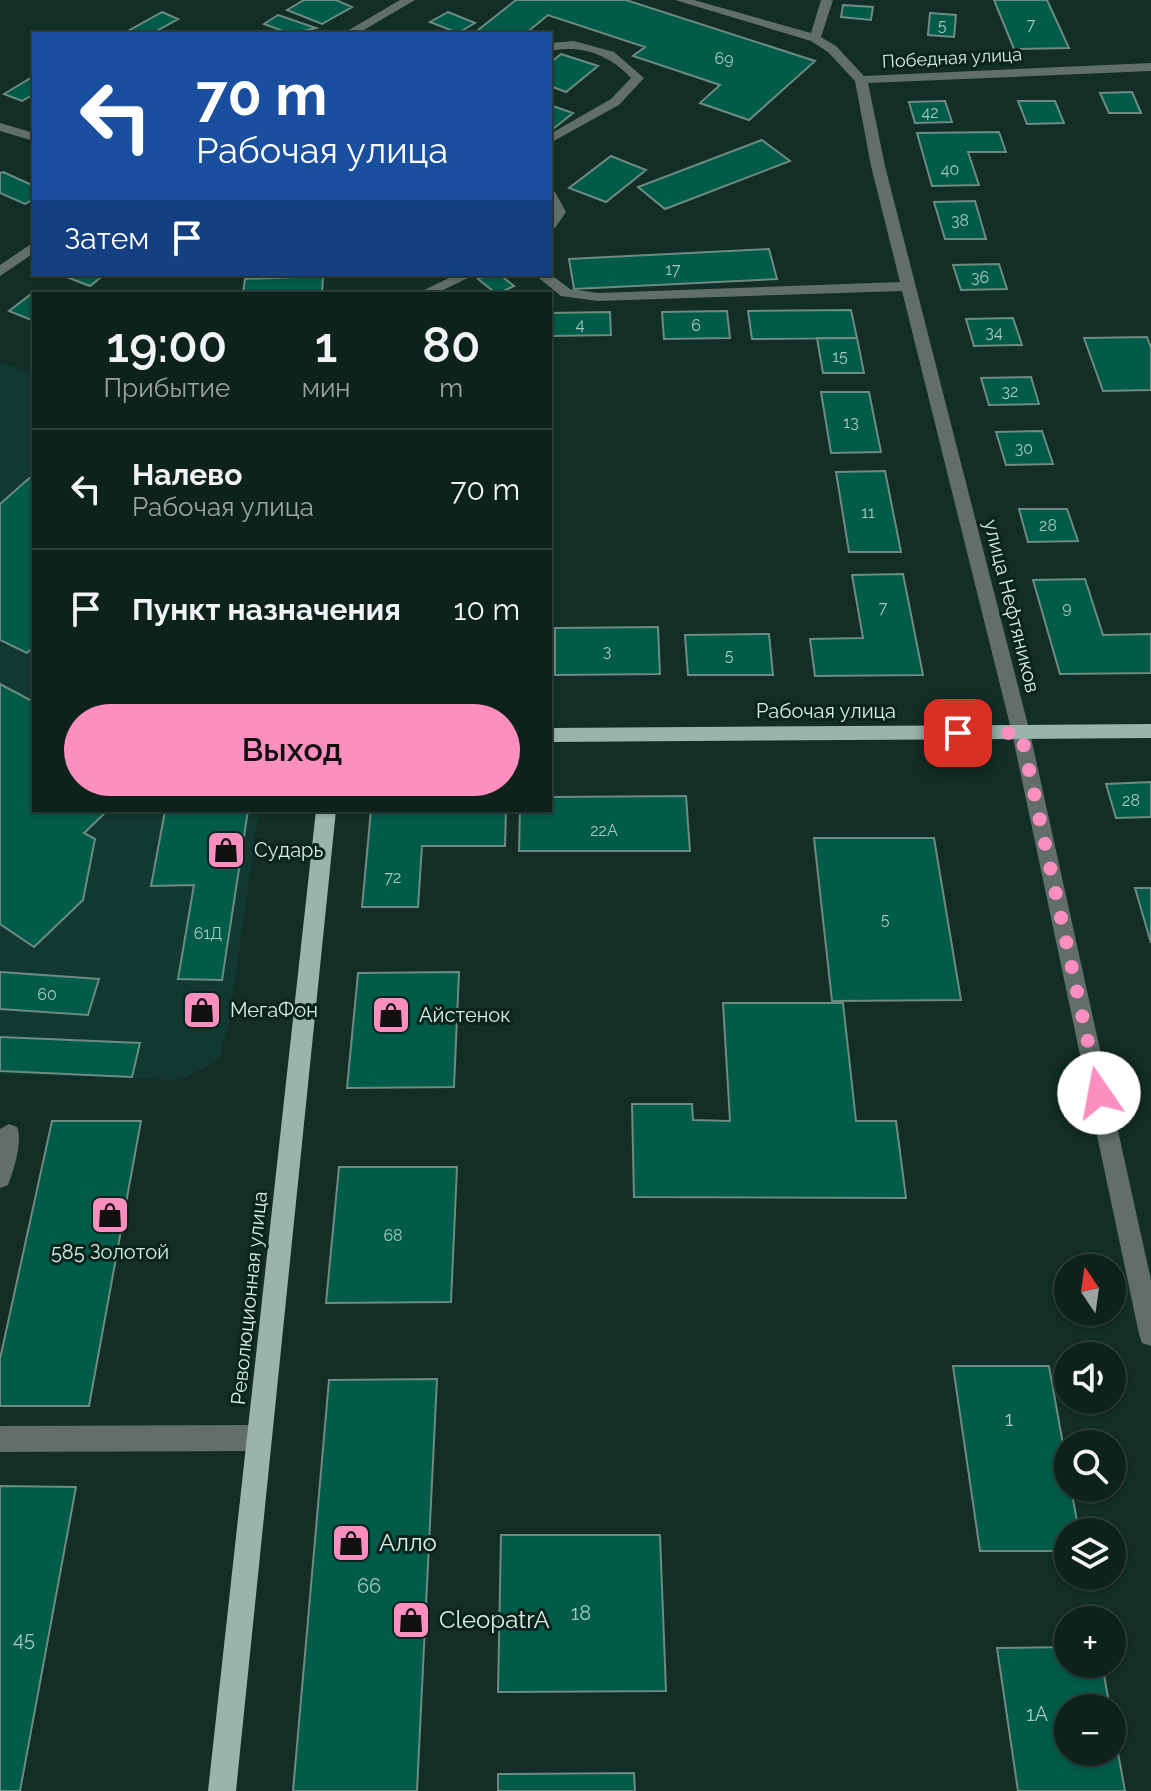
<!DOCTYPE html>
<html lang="ru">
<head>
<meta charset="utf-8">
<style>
  :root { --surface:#0e221c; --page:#1c2f29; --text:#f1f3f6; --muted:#9ba4a3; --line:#2e3f3b; --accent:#fd8ec0 }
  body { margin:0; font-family:Raleway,sans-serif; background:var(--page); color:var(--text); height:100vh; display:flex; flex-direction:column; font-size:30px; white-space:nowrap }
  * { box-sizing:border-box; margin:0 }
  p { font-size:26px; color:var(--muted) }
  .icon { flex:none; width:44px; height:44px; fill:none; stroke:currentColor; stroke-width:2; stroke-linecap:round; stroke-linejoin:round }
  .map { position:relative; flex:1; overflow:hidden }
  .details { position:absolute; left:32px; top:292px; width:520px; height:520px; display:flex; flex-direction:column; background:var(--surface); border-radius:0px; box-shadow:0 2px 6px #0004,0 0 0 2px var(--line) }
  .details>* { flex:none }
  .guide { position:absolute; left:32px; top:32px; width:520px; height:244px; border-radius:0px; box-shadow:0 2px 6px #0004,0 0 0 2px var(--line); background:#1a4fa0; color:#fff; overflow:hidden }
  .needle { width:52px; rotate:347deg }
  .buttons { position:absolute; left:1054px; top:1254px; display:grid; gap:16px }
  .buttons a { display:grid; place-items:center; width:72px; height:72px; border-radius:50%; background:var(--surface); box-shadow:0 2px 6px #0004,0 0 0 2px var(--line); font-size:40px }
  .pin { position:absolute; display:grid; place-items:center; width:68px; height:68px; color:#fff; margin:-34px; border-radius:16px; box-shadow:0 4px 12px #0006 }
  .me { position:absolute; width:88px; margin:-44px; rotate:348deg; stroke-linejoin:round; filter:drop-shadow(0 0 6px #0008) }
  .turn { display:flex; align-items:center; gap:28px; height:168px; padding:0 32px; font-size:36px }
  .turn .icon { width:104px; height:104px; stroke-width:2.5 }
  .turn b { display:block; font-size:56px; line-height:68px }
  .then { display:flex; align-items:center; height:76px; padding:0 32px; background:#0003; gap:16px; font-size:30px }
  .eta { display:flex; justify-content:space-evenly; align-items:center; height:136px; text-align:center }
  .eta b { font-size:48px; font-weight:600; line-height:56px }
  .primary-button { display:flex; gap:16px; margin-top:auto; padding:16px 32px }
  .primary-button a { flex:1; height:92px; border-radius:48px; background:var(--accent); color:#111; font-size:32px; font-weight:600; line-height:92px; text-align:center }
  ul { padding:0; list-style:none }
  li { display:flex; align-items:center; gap:24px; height:120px; padding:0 32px; border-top:2px solid var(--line) }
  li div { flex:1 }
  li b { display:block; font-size:30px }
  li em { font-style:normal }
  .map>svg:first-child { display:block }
  .built { fill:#12392f }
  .building { fill:#005b49; stroke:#6d8b81; stroke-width:2 }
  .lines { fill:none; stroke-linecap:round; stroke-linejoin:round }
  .minor { fill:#616e6a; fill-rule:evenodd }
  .major { fill:#99b4ab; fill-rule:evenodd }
  .route { stroke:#fd8ec0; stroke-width:14; stroke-dasharray:0 25.2 }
  .labels { text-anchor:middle; stroke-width:6; stroke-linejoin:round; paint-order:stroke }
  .number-label { font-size:16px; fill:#a5c8c0 }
  .far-street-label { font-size:18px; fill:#dcede7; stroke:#07251d }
  .street-label { font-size:20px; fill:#dcede7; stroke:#07251d }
  .poi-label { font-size:20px; fill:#dcede7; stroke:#07251d; text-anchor:start }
  .near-number-label { font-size:20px; fill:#a5c8c0 }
  .near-poi-label { font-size:24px; fill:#dcede7; stroke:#07251d; text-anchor:start }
</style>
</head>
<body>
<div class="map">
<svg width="1151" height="1791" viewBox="0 0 1151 1791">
  <rect width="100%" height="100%" fill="#122e26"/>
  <path class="built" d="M 0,362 L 34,374 L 34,810 L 259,810 L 229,1024 L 219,1060 L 179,1080 L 0,1074 Z"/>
  <path class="building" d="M 304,0 L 336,0 L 352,7 L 322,24 L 287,10 Z
    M 516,0 L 626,0 L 815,61 L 749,120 L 700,103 L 720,85 L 633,56 L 645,47 L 548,15 L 525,34 L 473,34 Z
    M 994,0 L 1047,0 L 1069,48 L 1014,49 Z
    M 843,5 L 873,7 L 871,20 L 841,17 Z
    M 162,12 L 178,19 L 151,34 L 128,31 Z
    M 448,12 L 475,23 L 458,33 L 430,22 Z
    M 930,13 L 956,15 L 954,37 L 928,35 Z
    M 278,15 L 316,28 L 291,34 L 264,24 Z
    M 561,54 L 598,66 L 566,92 L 550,86 L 550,63 Z
    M 34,76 L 34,94 L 22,101 L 4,94 Z
    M 1132,92 L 1141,113 L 1109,113 L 1100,93 Z
    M 945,101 L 952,122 L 915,123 L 909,102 Z
    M 1018,101 L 1055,101 L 1064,123 L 1027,124 Z
    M 550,105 L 573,113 L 553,129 L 550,128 Z
    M 999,132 L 1006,152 L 968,152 L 979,185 L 932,186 L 917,133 Z
    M 762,140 L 790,161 L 665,209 L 638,187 Z
    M 611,156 L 646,170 L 606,202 L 569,188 Z
    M 3,172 L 34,186 L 34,199 L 25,204 L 0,193 L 0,173 Z
    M 975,201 L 986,239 L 945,239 L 934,202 Z
    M 769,249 L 777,279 L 574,289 L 569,259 Z
    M 999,264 L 1007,289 L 961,290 L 953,265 Z
    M 59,274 L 105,274 L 90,286 Z
    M 489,274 L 499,274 L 514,286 L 497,294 L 478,279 Z
    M 323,276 L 322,294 L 243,294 L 245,279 Z
    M 35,291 L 41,294 L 34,294 L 34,321 L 9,311 Z
    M 851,310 L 857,338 L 752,339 L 748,311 Z
    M 727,311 L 730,338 L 664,339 L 662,312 Z
    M 610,312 L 611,335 L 550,336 L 550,313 Z
    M 1013,318 L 1022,345 L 974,346 L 966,319 Z
    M 1147,337 L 1151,348 L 1151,390 L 1103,391 L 1084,338 Z
    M 817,338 L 857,338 L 864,373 L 823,373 Z
    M 1031,377 L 1039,404 L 989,405 L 981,378 Z
    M 821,392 L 869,392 L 881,452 L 831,453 Z
    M 1042,431 L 1053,464 L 1006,465 L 996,432 Z
    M 885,471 L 901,552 L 849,552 L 836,472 Z
    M 34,474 L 34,646 L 27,653 L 0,640 L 0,504 Z
    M 1019,509 L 1067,509 L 1078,541 L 1028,542 Z
    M 903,574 L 923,675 L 815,676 L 810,639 L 863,638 L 852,575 Z
    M 1085,579 L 1103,635 L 1151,634 L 1151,673 L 1060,674 L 1033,580 Z
    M 658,627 L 660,674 L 555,675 L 555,628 Z
    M 769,634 L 773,675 L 688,675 L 685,635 Z
    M 0,684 L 34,702 L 34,810 L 108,810 L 84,833 L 95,839 L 83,900 L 34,947 L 0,924 Z
    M 1151,782 L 1151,817 L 1116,818 L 1106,784 Z
    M 686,796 L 690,851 L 519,851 L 520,810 L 550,810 L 550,797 Z
    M 248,810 L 222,980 L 178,979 L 194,885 L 151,886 L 165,811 Z
    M 371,810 L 506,810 L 505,846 L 422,846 L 418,907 L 362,907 Z
    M 814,838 L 934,838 L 961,1000 L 832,1001 Z
    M 1135,888 L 1151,888 L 1151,943 Z
    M 0,972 L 99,979 L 88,1015 L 0,1009 Z
    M 459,972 L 454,1087 L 347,1088 L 358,973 Z
    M 723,1003 L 843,1003 L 856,1121 L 896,1121 L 906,1198 L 634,1197 L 632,1104 L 692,1104 L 693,1120 L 730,1121 Z
    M 0,1037 L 140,1043 L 132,1077 L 0,1071 Z
    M 52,1121 L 141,1121 L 89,1406 L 0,1406 L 0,1359 Z
    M 339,1167 L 457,1167 L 451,1302 L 326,1303 Z
    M 953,1366 L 1049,1366 L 1068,1472 L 1068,1488 L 1071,1488 L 1079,1532 L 1068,1532 L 1068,1551 L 980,1551 Z
    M 437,1379 L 417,1791 L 293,1791 L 329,1380 Z
    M 0,1486 L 76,1487 L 20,1791 L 0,1791 Z
    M 501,1535 L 660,1535 L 666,1691 L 498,1692 Z
    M 1068,1647 L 1068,1664 L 1102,1664 L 1110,1708 L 1068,1708 L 1068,1752 L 1112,1752 L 1112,1720 L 1125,1791 L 1018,1791 L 997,1648 Z
    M 634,1773 L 635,1791 L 498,1791 L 498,1774 Z"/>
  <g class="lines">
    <path class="minor" d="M 400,0 L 415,0 L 357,34 L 342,34 Z
      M 675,0 L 694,0 L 811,33 L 821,0 L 833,0 L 821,37 L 836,46 L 864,76 L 1151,63 L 1151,71 L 868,83 L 885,166 L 1030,733 L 1151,1280 L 1151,1346 L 1142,1343 L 1139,1334 L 1012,733 L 902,291 L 598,301 L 561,296 L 534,274 L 550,274 L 570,289 L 598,293 L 900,282 L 871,166 L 855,81 L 828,52 L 811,41 Z
      M 574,41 L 614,52 L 644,78 L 619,105 L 550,143 L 550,134 L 611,99 L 631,78 C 610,55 581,44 550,51 L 550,43 Z
      M 0,123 L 34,133 L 34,141 L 0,131 Z
      M 550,191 L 555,192 L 566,212 L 555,228 L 550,229 Z
      M 34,242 L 34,253 L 0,276 L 0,265 Z
      M 457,274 L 476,274 L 435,294 L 416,294 Z
      M 9,1124 L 17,1127 C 23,1141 14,1170 8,1185 L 0,1188 L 0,1129 Z
      M 258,1425 L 267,1429 L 271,1438 L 267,1447 L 258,1451 L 0,1452 L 0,1426 Z"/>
    <path class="major" d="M 1151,724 L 1151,738 L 550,742 L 550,728 Z
      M 316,810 L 336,810 L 236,1791 L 208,1791 Z"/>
  </g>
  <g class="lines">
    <path class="route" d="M 958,733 L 1021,733 L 1099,1093"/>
  </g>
  <defs>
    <g id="shop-square" transform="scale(2)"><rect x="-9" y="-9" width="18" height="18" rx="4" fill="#fd8ec0" stroke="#07251d"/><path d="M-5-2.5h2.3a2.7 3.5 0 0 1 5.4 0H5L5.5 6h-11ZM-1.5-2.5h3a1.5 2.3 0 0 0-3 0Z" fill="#111"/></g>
  </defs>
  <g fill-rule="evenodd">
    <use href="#shop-square" x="226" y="850"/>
    <use href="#shop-square" x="202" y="1010"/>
    <use href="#shop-square" x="391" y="1015"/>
    <use href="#shop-square" x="110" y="1215"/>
    <use href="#shop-square" x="351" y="1543"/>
    <use href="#shop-square" x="411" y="1620"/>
  </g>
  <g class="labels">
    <g class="number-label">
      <text x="1031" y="30">7</text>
      <text x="942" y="31">5</text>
      <text x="724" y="64">69</text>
      <text x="930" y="118">42</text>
      <text x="950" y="175">40</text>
      <text x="960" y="226">38</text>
      <text x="673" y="275">17</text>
      <text x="980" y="283">36</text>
      <text x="580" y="330">4</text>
      <text x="696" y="331">6</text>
      <text x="994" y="338">34</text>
      <text x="840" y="362">15</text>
      <text x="1010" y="397">32</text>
      <text x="851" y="428">13</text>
      <text x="1024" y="454">30</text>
      <text x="868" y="518">11</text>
      <text x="1048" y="531">28</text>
      <text x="883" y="613">7</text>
      <text x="1067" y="613">9</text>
      <text x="607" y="657">3</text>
      <text x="729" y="661">5</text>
      <text x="1131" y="806">28</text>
      <text x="604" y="836">22А</text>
      <text x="393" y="883">72</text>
      <text x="885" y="925">5</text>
      <text x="208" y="939">61Д</text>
      <text x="47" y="1000">60</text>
      <text x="393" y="1241">68</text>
    </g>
    <g class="far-street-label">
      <text transform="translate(952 58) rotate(-3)" y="6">Победная улица</text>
    </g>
    <g class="street-label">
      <text transform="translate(1012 606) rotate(76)" y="7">улица Нефтяников</text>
      <text x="826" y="718">Рабочая улица</text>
      <text transform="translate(249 1298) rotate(-84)" y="7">Революционная улица</text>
    </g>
    <g class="poi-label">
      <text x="254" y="857">Сударь</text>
      <text x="230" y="1017">МегаФон</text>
      <text x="419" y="1022">Айстенок</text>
      <text x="110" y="1259" text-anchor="middle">585 Золотой</text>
    </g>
    <g class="near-number-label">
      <text x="1009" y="1426">1</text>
      <text x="369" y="1593">66</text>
      <text x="581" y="1620">18</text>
      <text x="24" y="1646">45</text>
      <text x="1037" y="1721">1А</text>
    </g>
    <g class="near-poi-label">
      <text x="379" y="1551">Алло</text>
      <text x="439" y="1628">CleopatrA</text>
    </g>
  </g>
</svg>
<div class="buttons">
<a><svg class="needle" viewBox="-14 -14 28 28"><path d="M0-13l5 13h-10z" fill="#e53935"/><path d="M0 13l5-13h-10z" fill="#9ba4a3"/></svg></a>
<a><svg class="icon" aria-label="sound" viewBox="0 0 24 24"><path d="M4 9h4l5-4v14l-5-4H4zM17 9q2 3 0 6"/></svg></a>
<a><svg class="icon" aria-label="search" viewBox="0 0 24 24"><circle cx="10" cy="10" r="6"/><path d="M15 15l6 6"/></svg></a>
<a><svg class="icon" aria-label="layers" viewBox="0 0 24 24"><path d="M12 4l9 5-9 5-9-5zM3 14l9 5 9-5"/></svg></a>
<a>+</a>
<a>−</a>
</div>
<div class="pin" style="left:958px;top:733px;background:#d93025"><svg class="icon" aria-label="arrive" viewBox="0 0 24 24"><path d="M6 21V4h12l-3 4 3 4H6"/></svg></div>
<svg class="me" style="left:1099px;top:1093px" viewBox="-20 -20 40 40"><circle r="19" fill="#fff"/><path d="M0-13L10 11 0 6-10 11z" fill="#fd8ec0"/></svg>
<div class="guide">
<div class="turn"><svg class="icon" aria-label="left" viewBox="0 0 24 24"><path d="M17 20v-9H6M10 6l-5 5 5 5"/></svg><div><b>70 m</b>Рабочая улица</div></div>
<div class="then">Затем<svg class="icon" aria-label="arrive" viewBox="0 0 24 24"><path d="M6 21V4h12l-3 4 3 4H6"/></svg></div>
</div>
<section class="details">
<div class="eta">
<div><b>19:00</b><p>Прибытие</p></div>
<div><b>1</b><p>мин</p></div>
<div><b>80</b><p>m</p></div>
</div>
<ul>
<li><svg class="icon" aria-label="left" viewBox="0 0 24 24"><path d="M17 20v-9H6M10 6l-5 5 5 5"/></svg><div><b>Налево</b><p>Рабочая улица</p></div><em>70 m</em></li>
<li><svg class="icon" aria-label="arrive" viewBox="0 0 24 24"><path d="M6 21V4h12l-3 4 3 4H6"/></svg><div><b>Пункт назначения</b></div><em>10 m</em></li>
</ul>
<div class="primary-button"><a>Выход</a></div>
</section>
</div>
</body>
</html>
